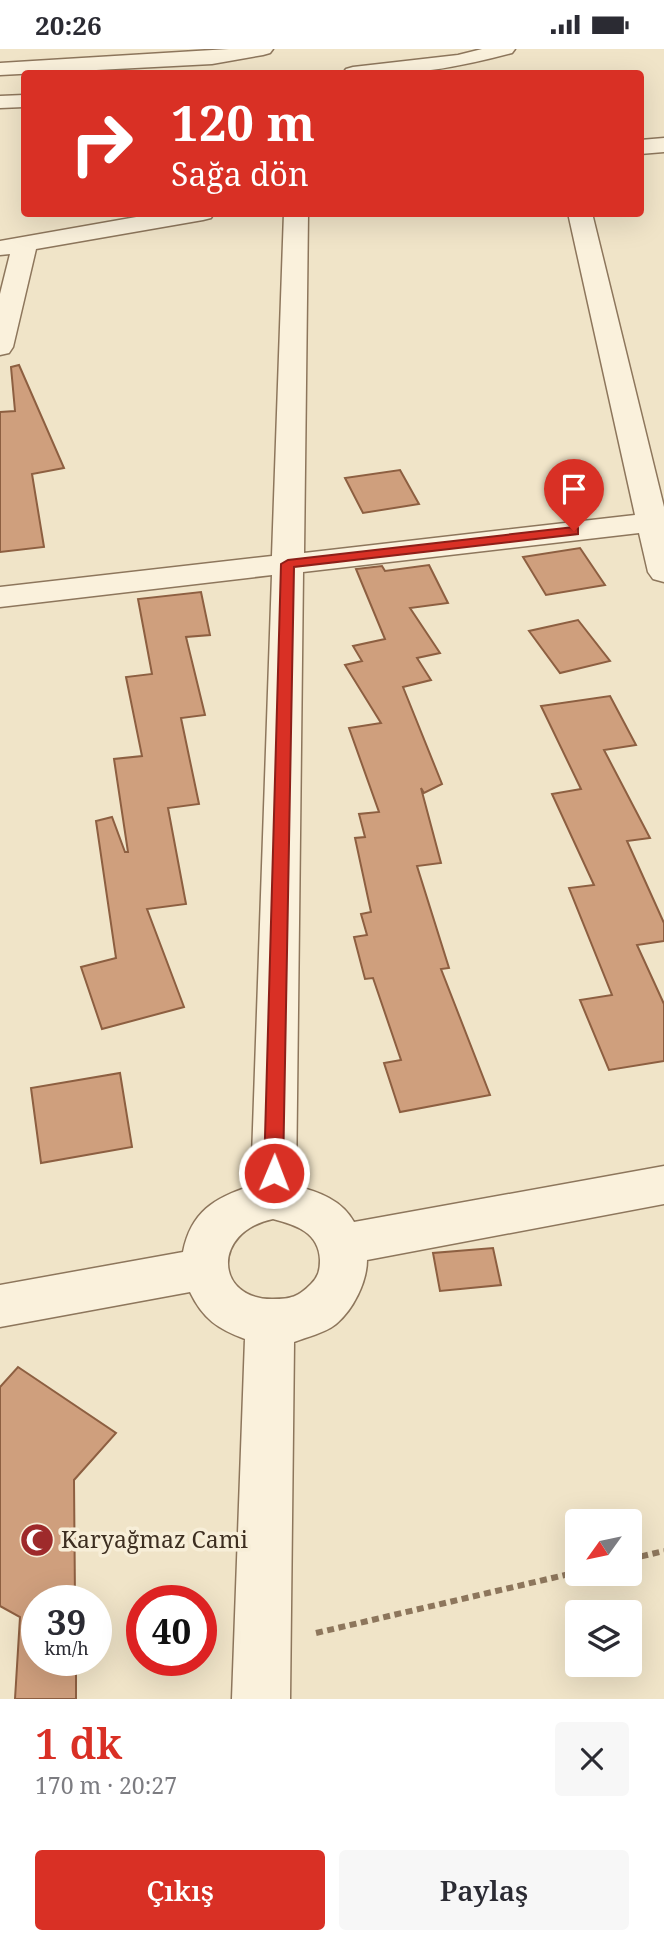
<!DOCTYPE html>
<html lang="tr">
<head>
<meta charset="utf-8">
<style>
  :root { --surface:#fff; --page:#f7f7f7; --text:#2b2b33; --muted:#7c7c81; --accent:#d93025 }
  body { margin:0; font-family:"Noto Serif",serif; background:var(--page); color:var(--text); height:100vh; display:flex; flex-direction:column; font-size:26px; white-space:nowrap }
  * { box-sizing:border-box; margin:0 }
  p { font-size:23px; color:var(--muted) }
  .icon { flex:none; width:38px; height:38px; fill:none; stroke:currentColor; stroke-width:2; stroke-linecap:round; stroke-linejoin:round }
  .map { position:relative; height:1650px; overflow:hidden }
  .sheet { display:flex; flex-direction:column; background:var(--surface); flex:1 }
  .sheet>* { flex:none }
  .hud { position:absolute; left:21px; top:21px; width:623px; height:147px; border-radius:7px; box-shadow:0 7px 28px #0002; background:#d93025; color:#fff; overflow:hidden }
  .needle { width:46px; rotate:237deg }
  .fabs { position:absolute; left:565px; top:1460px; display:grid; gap:14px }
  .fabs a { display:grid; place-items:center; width:77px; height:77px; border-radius:7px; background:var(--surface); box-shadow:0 7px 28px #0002; font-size:35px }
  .speed { position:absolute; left:21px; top:1536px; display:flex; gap:14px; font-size:35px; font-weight:700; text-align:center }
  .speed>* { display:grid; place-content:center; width:91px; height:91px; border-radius:50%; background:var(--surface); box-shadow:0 7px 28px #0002; line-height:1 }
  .speed small { font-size:18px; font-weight:400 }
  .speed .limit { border:10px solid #d22; background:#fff; color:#111 }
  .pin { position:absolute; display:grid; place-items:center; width:60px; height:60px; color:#fff; margin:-72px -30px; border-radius:50% 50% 50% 0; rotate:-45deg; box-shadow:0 0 7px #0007 }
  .pin .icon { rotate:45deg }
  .me { position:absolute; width:77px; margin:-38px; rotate:1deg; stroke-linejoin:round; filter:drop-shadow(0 0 5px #0008) }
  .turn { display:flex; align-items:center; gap:24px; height:147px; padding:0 35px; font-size:32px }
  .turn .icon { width:91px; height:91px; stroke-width:2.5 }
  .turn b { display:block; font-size:49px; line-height:60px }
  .round { display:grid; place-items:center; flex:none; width:74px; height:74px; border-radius:7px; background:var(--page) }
  .headline { display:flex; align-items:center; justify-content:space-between; height:119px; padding:0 35px }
  h1 { font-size:42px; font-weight:600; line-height:52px; color:var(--accent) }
  .button { display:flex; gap:14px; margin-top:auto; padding:14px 35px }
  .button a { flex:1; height:80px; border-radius:7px; background:var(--accent); color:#fff; font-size:28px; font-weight:600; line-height:80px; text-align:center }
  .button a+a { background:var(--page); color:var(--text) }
  .status { display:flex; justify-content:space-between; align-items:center; height:49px; padding:0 35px; background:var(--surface); direction:ltr }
  .status svg { height:19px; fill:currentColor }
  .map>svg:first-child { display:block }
  .building { fill:#cf9f7d; stroke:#8d5f41; stroke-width:2 }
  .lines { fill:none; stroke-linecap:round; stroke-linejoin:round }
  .minor-casing { stroke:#8d765c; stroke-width:3 }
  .path { stroke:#8d765c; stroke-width:6; stroke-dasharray:7 4.5; stroke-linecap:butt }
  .minor { fill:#faf1dc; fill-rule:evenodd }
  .route { fill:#d93025; stroke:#8d1f18; stroke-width:2 }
  .labels { text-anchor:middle; stroke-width:7; stroke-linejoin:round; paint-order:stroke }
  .near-poi-label { font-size:23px; fill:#3d2e20; stroke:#f7eed8; text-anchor:start }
</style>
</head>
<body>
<div class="status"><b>20:26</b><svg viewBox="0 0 49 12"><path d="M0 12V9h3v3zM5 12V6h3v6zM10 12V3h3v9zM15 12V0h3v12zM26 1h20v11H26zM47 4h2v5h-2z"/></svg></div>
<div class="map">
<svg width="664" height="1650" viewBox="0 0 664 1650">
  <rect width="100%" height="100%" fill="#f0e4c8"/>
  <path class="building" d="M 19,316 L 64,419 L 32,425 L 44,498 L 0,503 L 0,363 L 15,362 L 11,318 Z
    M 400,421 L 419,455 L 363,464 L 345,429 Z
    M 580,499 L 605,536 L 546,546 L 523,508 Z
    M 429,516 L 448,554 L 410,559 L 440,604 L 417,609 L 431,631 L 403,638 L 442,735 L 424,744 L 421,739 L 441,814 L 417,817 L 449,919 L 441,920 L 490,1046 L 400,1063 L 384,1014 L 401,1011 L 373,929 L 365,930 L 354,888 L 367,886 L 361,865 L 371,863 L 355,789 L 365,788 L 359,765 L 379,763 L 349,679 L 381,674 L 345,616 L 362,612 L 353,597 L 385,590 L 356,520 L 382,517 L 385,522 Z
    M 201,543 L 210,586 L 186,588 L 205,666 L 181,669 L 199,755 L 168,759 L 186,855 L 147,860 L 184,958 L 102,980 L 81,918 L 116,909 L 96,772 L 112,768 L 125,803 L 128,803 L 114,710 L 142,707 L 126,628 L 152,625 L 138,550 Z
    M 578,571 L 610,612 L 560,624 L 529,582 Z
    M 610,647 L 636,696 L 604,701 L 650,789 L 627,792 L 664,874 L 664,892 L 637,896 L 664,955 L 664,1012 L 609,1021 L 580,951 L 612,946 L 569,839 L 594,836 L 552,745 L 581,740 L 541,657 Z
    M 120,1024 L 132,1098 L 41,1114 L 31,1039 Z
    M 493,1199 L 501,1236 L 440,1242 L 433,1204 Z
    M 18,1318 L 116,1384 L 74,1431 L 75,1552 L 37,1552 L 37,1612 L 76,1612 L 76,1650 L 15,1650 L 20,1568 L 0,1557 L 0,1338 Z"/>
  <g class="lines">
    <g class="minor-casing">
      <path id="minor" d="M 229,0 L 273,0 L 270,4 L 263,6 L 212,15 L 0,26 L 0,14 Z
        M 482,0 L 515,0 L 512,4 C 457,19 400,29 343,24 L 346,20 L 353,18 L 458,6 Z
        M 24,46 L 24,58 L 0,59 L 0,47 Z
        M 664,89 L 664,103 L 640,105 L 640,91 Z
        M 159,164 L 214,164 L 211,169 L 203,171 L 36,200 L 13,298 L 9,304 L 0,306 L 0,245 L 10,205 L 0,206 L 0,192 Z
        M 284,164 L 308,164 L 304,504 L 635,466 L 568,164 L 592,164 L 664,458 L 664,533 L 653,530 L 648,523 L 639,484 L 303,523 L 296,1137 C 319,1143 342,1151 354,1173 L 664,1117 L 664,1155 L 367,1211 C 367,1233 353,1261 336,1275 C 325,1284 307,1288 294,1293 L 290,1650 L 232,1650 L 245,1290 C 218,1280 203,1270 190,1243 L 0,1278 L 0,1236 L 183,1203 C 191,1163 214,1149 251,1137 L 272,526 L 0,558 L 0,538 L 272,507 ZM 273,1170 C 297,1176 319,1184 320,1211 C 320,1222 318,1228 311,1235 C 298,1248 291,1250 273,1250 C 215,1251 211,1183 273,1170 Z"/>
    </g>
    <path class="path" d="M 630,1510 L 664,1502
      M 316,1584 L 578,1523"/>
    <use href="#minor" class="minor"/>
  </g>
  <path class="route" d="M 574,478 L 578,479 L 578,485 L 294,518 L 283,1124 L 280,1129 L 274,1131 L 267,1129 L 264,1124 L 281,515 L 288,511 Z"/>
  <defs>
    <g id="mosque-disc" transform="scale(1.75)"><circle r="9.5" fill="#9e2a2b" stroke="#f7eed8"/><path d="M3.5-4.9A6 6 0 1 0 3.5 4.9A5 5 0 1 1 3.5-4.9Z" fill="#fff"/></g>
  </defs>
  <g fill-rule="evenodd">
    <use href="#mosque-disc" x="37" y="1491"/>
  </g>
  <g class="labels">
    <g class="near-poi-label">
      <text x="61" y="1499">Karyağmaz Cami</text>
    </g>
  </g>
</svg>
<div class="fabs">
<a><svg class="needle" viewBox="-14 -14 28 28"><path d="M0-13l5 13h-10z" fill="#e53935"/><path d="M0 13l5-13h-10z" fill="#7c7c81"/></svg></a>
<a><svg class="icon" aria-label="layers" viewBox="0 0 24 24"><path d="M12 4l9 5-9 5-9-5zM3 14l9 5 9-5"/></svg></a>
</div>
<div class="speed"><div>39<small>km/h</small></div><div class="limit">40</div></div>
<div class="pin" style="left:574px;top:482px;background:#d93025"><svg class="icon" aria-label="arrive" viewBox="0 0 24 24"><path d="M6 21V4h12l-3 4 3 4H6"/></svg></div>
<svg class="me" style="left:274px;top:1124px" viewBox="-20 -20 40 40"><circle r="17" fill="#d93025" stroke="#fff" stroke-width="3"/><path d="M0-11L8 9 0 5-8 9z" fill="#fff"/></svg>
<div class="hud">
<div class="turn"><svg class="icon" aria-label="right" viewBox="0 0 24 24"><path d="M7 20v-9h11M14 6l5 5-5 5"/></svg><div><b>120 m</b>Sağa dön</div></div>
</div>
</div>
<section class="sheet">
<div class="headline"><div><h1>1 dk</h1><p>170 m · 20:27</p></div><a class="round"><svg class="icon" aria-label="close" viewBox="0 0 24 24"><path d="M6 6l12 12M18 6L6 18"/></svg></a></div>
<div class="button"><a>Çıkış</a><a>Paylaş</a></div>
</section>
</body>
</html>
